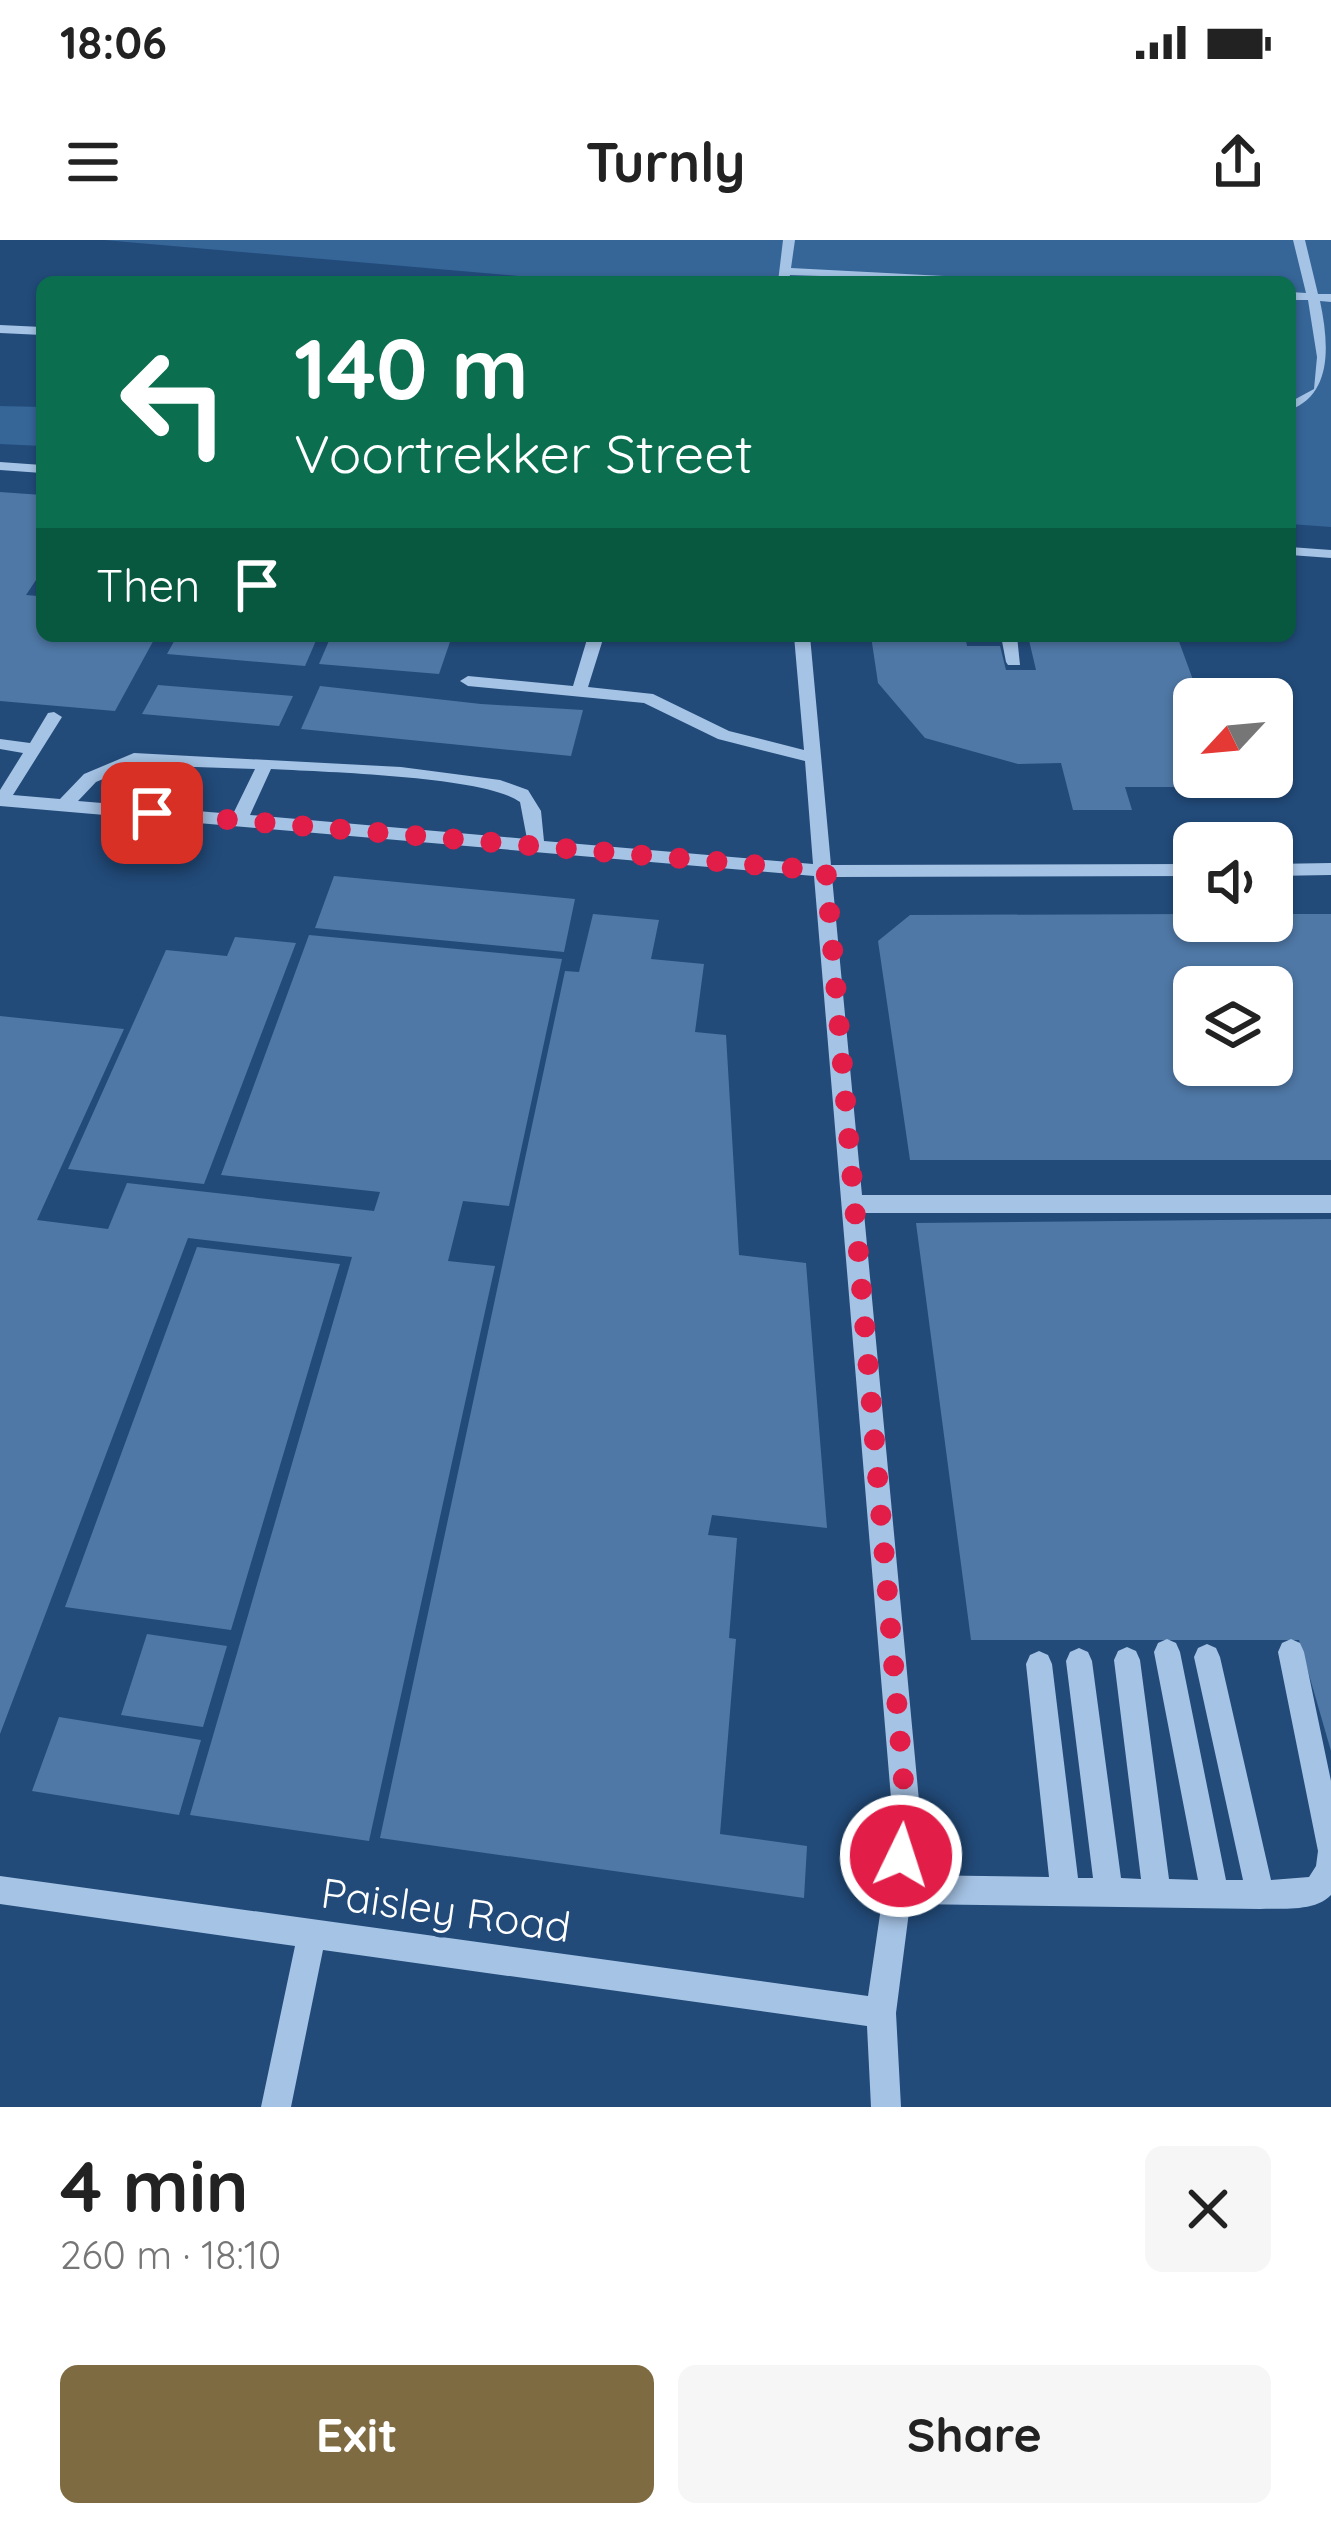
<!DOCTYPE html>
<html lang="en">
<head>
<meta charset="utf-8">
<style>
  :root { --surface:#fff; --page:#f6f6f6; --text:#222; --muted:#767676; --accent:#7f6b41 }
  body { margin:0; font-family:Quicksand,sans-serif; background:var(--page); color:var(--text); height:100vh; display:flex; flex-direction:column; font-size:45px; white-space:nowrap }
  * { box-sizing:border-box; margin:0 }
  p { font-size:39px; color:var(--muted) }
  .icon { flex:none; width:66px; height:66px; fill:none; stroke:currentColor; stroke-width:2; stroke-linecap:round; stroke-linejoin:round }
  .map { position:relative; height:1867px; overflow:hidden }
  .sheet { display:flex; flex-direction:column; background:var(--surface); flex:1 }
  .sheet>* { flex:none }
  .top-card { position:absolute; left:36px; top:36px; width:1260px; height:366px; border-radius:18px; box-shadow:0 3px 9px #0004; background:#0b6e4f; color:#fff; overflow:hidden }
  .needle { width:78px; rotate:244deg }
  .controls { position:absolute; left:1173px; top:438px; display:grid; gap:24px }
  .controls a { display:grid; place-items:center; width:120px; height:120px; border-radius:18px; background:var(--surface); box-shadow:0 3px 9px #0004; font-size:60px }
  .pin { position:absolute; display:grid; place-items:center; width:102px; height:102px; color:#fff; margin:-51px; border-radius:24px; box-shadow:0 6px 18px #0006 }
  .me { position:absolute; width:132px; margin:-66px; rotate:4deg; stroke-linejoin:round; filter:drop-shadow(0 0 9px #0008) }
  .turn { display:flex; align-items:center; gap:42px; height:252px; padding:0 60px; font-size:54px }
  .turn .icon { width:156px; height:156px; stroke-width:2.5 }
  .turn b { display:block; font-size:84px; line-height:102px }
  .then { display:flex; align-items:center; height:114px; padding:0 60px; background:#0003; gap:24px; font-size:45px }
  .round { display:grid; place-items:center; flex:none; width:126px; height:126px; border-radius:18px; background:var(--page) }
  .summary { display:flex; align-items:center; justify-content:space-between; height:204px; padding:0 60px }
  h1 { font-size:72px; font-weight:700; line-height:90px }
  .action { display:flex; gap:24px; margin-top:auto; padding:24px 60px }
  .action a { flex:1; height:138px; border-radius:18px; background:var(--accent); color:#fff; font-size:48px; font-weight:700; line-height:138px; text-align:center }
  .action a+a { background:var(--page); color:var(--text) }
  .status { display:flex; justify-content:space-between; align-items:center; height:84px; padding:0 60px; background:var(--surface); direction:ltr }
  .status svg { height:33px; fill:currentColor }
  header { display:flex; justify-content:space-between; align-items:center; height:156px; padding:0 60px; background:var(--surface); font-size:54px; font-weight:700 }
  .map>svg:first-child { display:block }
  .green { fill:#366598 }
  .building { fill:#4f78a6; fill-rule:evenodd }
  .lines { fill:none; stroke-linecap:round; stroke-linejoin:round }
  .minor { fill:#a5c3e5; fill-rule:evenodd }
  .route { stroke:#e11d48; stroke-width:21; stroke-dasharray:0 37.8 }
  .labels { text-anchor:middle; stroke-width:9; stroke-linejoin:round; paint-order:stroke }
  .near-street-label { font-size:42px; fill:#fff; stroke:#224b7a }
</style>
</head>
<body>
<div class="status"><b>18:06</b><svg viewBox="0 0 49 12"><path d="M0 12V9h3v3zM5 12V6h3v6zM10 12V3h3v9zM15 12V0h3v12zM26 1h20v11H26zM47 4h2v5h-2z"/></svg></div>
<header><svg class="icon" aria-label="menu" viewBox="0 0 24 24"><path d="M4 6h16M4 12h16M4 18h16"/></svg>Turnly<svg class="icon" aria-label="share" viewBox="0 0 24 24"><path d="M12 15V3M7 8l5-5 5 5M5 13v7h14v-7"/></svg></header>
<div class="map">
<svg width="1331" height="1867" viewBox="0 0 1331 1867">
  <rect width="100%" height="100%" fill="#224b7a"/>
  <path class="green" d="M 104,0 L 1331,0 L 1331,287 L 1290,284 L 1290,42 L 544,42 L 530,37 Z
    M 0,166 L 42,167 L 42,206 L 0,204 Z"/>
  <path class="building" d="M 0,252 L 42,255 L 42,331 L 26,355 L 38,356 L 42,350 L 42,396 L 156,396 L 115,471 L 0,461 Z
    M 177,396 L 318,396 L 305,426 L 167,414 Z
    M 331,396 L 452,396 L 439,434 L 319,424 Z
    M 871,396 L 965,396 L 967,406 L 1000,406 L 1006,430 L 1036,430 L 1028,396 L 1177,396 L 1200,459 L 1194,459 L 1194,537 L 1228,537 L 1232,547 L 1125,547 L 1132,570 L 1073,570 L 1061,523 L 1018,524 L 925,498 L 878,443 Z
    M 158,445 L 293,456 L 279,486 L 142,474 Z
    M 320,446 L 481,464 L 583,470 L 571,516 L 301,489 Z
    M 334,636 L 575,659 L 564,712 L 315,688 Z
    M 593,674 L 659,680 L 651,719 L 704,724 L 695,792 L 726,795 L 739,1015 L 806,1023 L 827,1288 L 712,1275 L 708,1295 L 737,1298 L 729,1398 L 736,1399 L 720,1594 L 807,1606 L 804,1658 L 380,1598 L 565,731 L 579,732 Z
    M 1194,674 L 1194,681 L 1272,681 L 1272,674 L 1331,674 L 1331,920 L 910,920 L 878,701 L 910,675 ZM 1194,747 L 1272,747 L 1272,825 L 1194,825 Z
    M 309,695 L 562,719 L 509,966 L 463,961 L 448,1021 L 495,1026 L 369,1601 L 190,1575 L 352,1017 L 188,998 L 0,1494 L 0,776 L 124,789 L 37,980 L 108,989 L 127,943 L 374,971 L 380,952 L 221,935 Z
    M 235,697 L 296,703 L 204,944 L 68,929 L 166,710 L 227,716 Z
    M 1331,979 L 1331,1511 L 1299,1400 L 971,1400 L 916,983 Z
    M 197,1007 L 340,1024 L 231,1390 L 65,1367 Z
    M 147,1394 L 227,1406 L 203,1487 L 121,1475 Z
    M 59,1477 L 201,1500 L 179,1575 L 32,1551 Z"/>
  <g class="lines">
    <path class="minor" d="M 783,0 L 795,0 L 791,28 L 1001,39 L 1007,42 L 790,35 L 788,42 L 778,42 Z
      M 1293,0 L 1305,0 L 1318,54 L 1331,54 L 1331,62 L 1320,61 C 1330,108 1331,154 1290,170 L 1290,162 L 1314,149 L 1317,117 L 1308,60 L 1290,60 L 1290,52 L 1306,53 Z
      M 0,85 L 42,87 L 42,95 L 0,93 Z
      M 0,222 L 42,225 L 42,233 L 0,230 Z
      M 1290,307 L 1331,310 L 1331,318 L 1290,315 Z
      M 588,396 L 604,396 L 588,447 L 653,454 L 729,491 L 804,510 L 794,396 L 810,396 L 831,625 L 1194,624 L 1194,636 L 832,637 L 862,955 L 1331,955 L 1331,973 L 864,973 L 921,1582 L 914,1635 L 1049,1637 L 1026,1424 L 1030,1415 L 1039,1411 L 1048,1415 L 1052,1424 L 1078,1638 L 1093,1638 L 1066,1421 L 1070,1412 L 1079,1408 L 1088,1412 L 1092,1421 L 1121,1638 L 1141,1639 L 1114,1420 L 1118,1411 L 1127,1407 L 1136,1411 L 1140,1420 L 1169,1639 L 1198,1640 L 1154,1412 L 1158,1403 L 1167,1399 L 1176,1403 L 1180,1412 L 1226,1640 L 1243,1640 L 1194,1417 L 1198,1408 L 1207,1404 L 1216,1408 L 1220,1417 L 1271,1640 L 1309,1637 L 1316,1626 L 1318,1611 L 1278,1412 L 1282,1403 L 1291,1399 L 1300,1403 L 1304,1412 L 1331,1541 L 1331,1655 C 1315,1672 1283,1668 1260,1669 L 910,1664 L 896,1773 L 901,1867 L 871,1867 L 867,1786 L 323,1710 L 291,1867 L 261,1867 L 295,1706 L 0,1664 L 0,1636 L 868,1756 L 883,1654 L 881,1649 L 893,1582 L 814,636 L 0,566 L 0,550 L 23,513 L 0,509 L 0,499 L 30,503 L 48,473 L 54,472 L 62,477 L 13,555 L 60,559 L 84,534 L 134,513 L 401,527 L 500,540 L 528,550 L 541,571 L 544,601 L 813,624 L 805,521 L 718,499 L 644,463 L 468,446 L 460,441 L 468,436 L 573,446 ZM 136,525 L 255,529 L 233,574 L 78,561 L 96,542 ZM 271,529 C 322,532 485,536 520,562 L 527,599 L 250,575 Z
      M 1001,396 L 1017,396 L 1020,425 L 1008,425 L 1006,422 Z
      M 1331,623 L 1331,635 L 1272,636 L 1272,624 Z"/>
  </g>
  <g class="lines">
    <path class="route" d="M 152,573 L 826,631 L 907,1582 L 901,1616"/>
  </g>
  <g class="labels">
    <g class="near-street-label">
      <text transform="translate(446 1670) rotate(8)" y="15">Paisley Road</text>
    </g>
  </g>
</svg>
<div class="controls">
<a><svg class="needle" viewBox="-14 -14 28 28"><path d="M0-13l5 13h-10z" fill="#e53935"/><path d="M0 13l5-13h-10z" fill="#767676"/></svg></a>
<a><svg class="icon" aria-label="sound" viewBox="0 0 24 24"><path d="M4 9h4l5-4v14l-5-4H4zM17 9q2 3 0 6"/></svg></a>
<a><svg class="icon" aria-label="layers" viewBox="0 0 24 24"><path d="M12 4l9 5-9 5-9-5zM3 14l9 5 9-5"/></svg></a>
</div>
<div class="pin" style="left:152px;top:573px;background:#d93025"><svg class="icon" aria-label="arrive" viewBox="0 0 24 24"><path d="M6 21V4h12l-3 4 3 4H6"/></svg></div>
<svg class="me" style="left:901px;top:1616px" viewBox="-20 -20 40 40"><circle r="17" fill="#e11d48" stroke="#fff" stroke-width="3"/><path d="M0-11L8 9 0 5-8 9z" fill="#fff"/></svg>
<div class="top-card">
<div class="turn"><svg class="icon" aria-label="left" viewBox="0 0 24 24"><path d="M17 20v-9H6M10 6l-5 5 5 5"/></svg><div><b>140 m</b>Voortrekker Street</div></div>
<div class="then">Then<svg class="icon" aria-label="arrive" viewBox="0 0 24 24"><path d="M6 21V4h12l-3 4 3 4H6"/></svg></div>
</div>
</div>
<section class="sheet">
<div class="summary"><div><h1>4 min</h1><p>260 m · 18:10</p></div><a class="round"><svg class="icon" aria-label="close" viewBox="0 0 24 24"><path d="M6 6l12 12M18 6L6 18"/></svg></a></div>
<div class="action"><a>Exit</a><a>Share</a></div>
</section>
</body>
</html>
